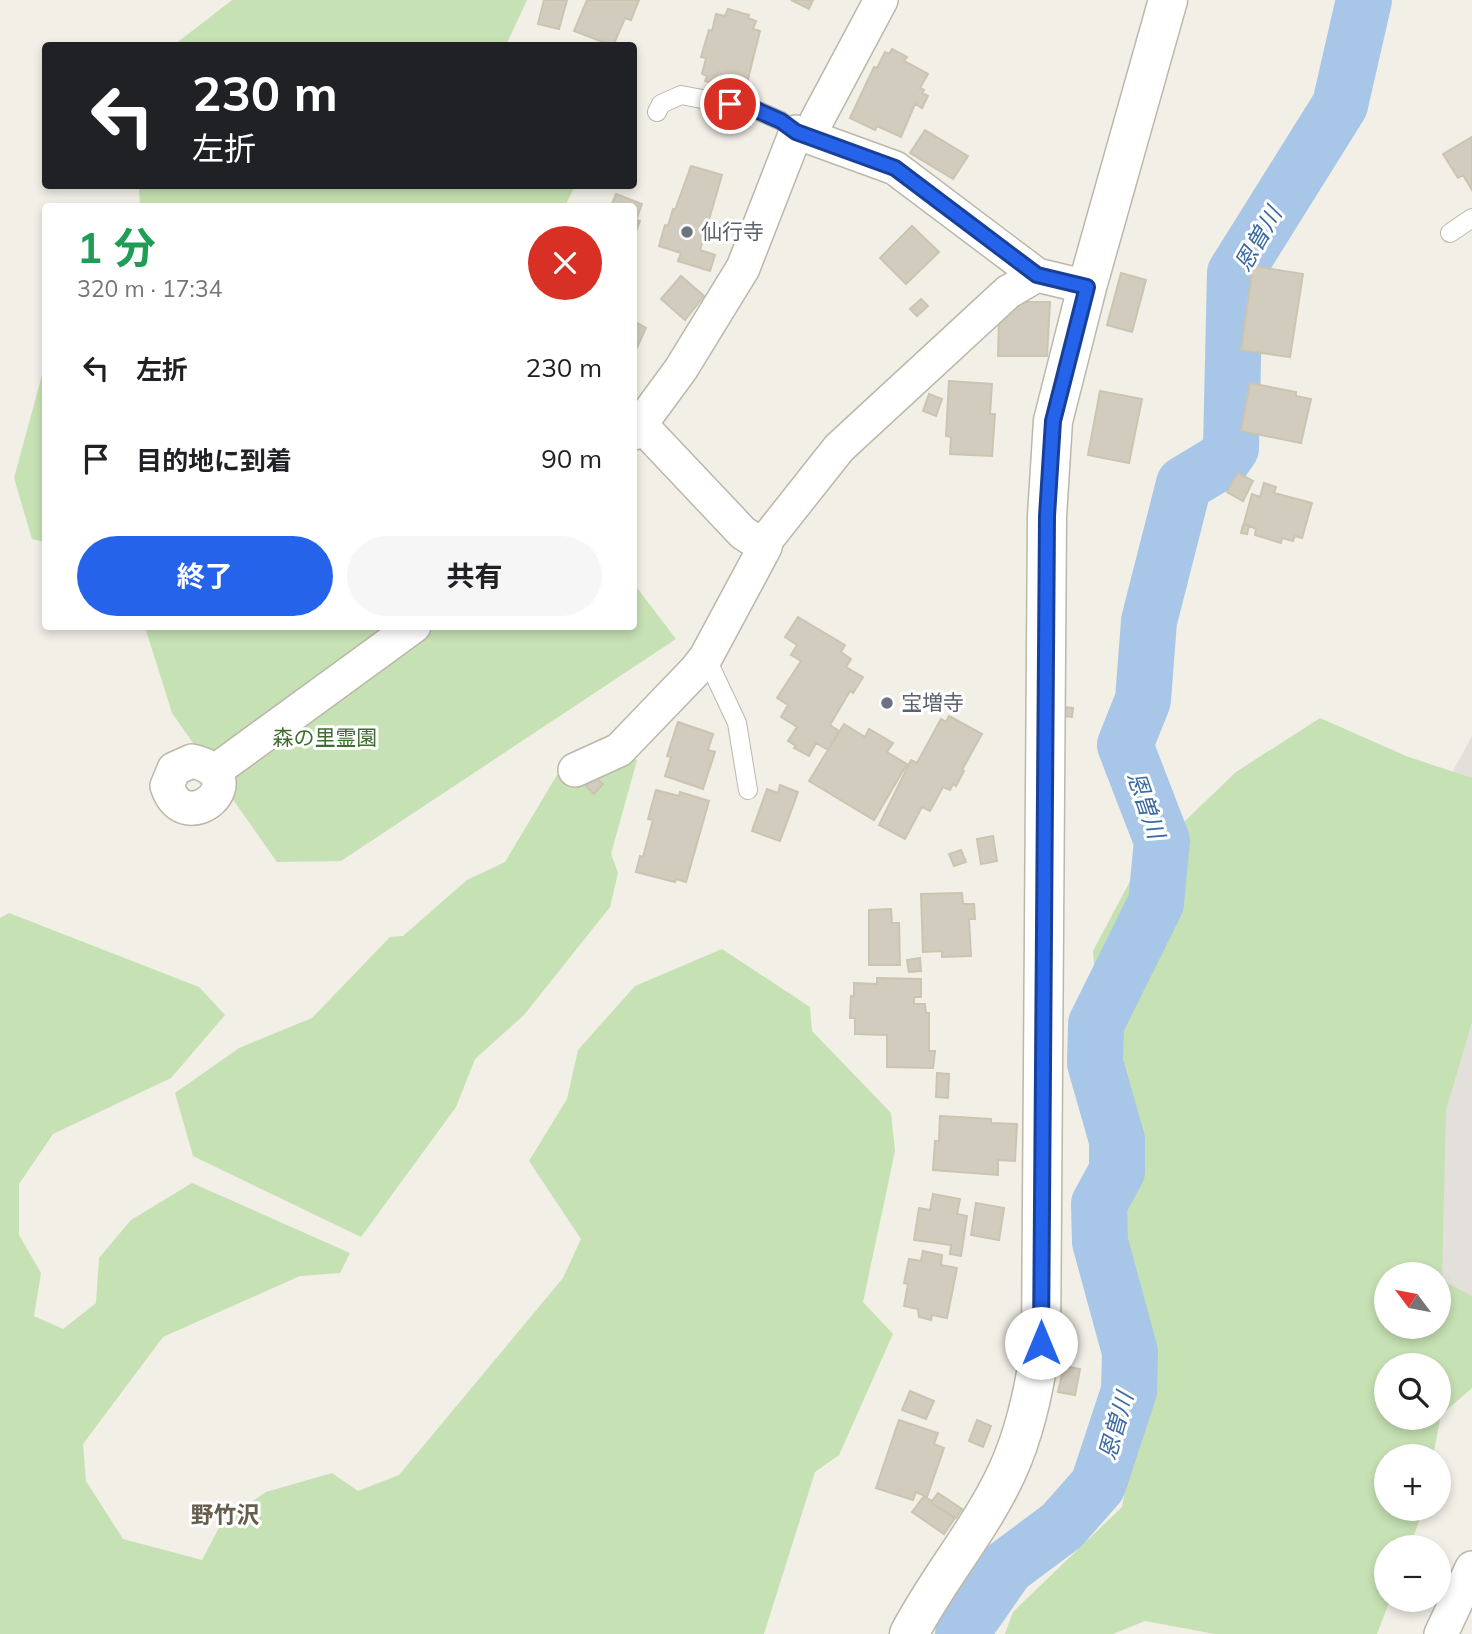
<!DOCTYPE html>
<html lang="ja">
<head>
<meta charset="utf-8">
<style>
  :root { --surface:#fff; --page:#f6f6f6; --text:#202124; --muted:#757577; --accent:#2563eb }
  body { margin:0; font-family:Mulish,"Noto Sans JP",sans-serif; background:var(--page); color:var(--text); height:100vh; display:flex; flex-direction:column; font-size:26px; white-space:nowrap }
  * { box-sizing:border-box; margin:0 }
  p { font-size:23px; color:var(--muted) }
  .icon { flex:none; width:38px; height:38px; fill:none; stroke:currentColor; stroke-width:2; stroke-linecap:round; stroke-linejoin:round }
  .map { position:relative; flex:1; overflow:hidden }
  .drawer { position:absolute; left:42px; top:203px; width:595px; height:427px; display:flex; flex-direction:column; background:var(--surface); border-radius:7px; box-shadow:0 4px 10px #0003 }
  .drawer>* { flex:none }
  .top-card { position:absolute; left:42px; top:42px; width:595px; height:147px; border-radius:7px; box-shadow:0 4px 10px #0003; background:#202124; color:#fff; overflow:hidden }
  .needle { width:46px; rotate:302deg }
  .tools { position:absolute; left:1374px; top:1262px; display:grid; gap:14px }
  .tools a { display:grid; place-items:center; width:77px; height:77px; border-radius:50%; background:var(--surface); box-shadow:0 4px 10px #0003; font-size:35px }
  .pin { position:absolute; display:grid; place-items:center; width:60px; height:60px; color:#fff; margin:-30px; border:4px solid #fff; border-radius:50%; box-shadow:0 2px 7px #0007 }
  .me { position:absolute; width:77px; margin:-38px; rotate:0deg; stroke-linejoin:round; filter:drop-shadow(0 0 5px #0008) }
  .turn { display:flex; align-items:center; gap:24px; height:147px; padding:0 35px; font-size:32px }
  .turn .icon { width:91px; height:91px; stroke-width:2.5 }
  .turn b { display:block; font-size:49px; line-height:60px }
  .round { display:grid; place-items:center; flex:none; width:74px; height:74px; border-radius:37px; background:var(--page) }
  .overview { display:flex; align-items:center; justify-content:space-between; height:119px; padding:0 35px }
  h1 { font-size:42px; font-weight:700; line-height:52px; color:#1e9e55 }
  .primary-button { display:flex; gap:14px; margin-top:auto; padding:14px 35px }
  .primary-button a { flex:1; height:80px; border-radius:42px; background:var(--accent); color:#fff; font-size:28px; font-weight:700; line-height:80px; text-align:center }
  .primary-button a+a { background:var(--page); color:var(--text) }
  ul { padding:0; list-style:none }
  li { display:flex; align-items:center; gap:21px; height:91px; padding:0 35px }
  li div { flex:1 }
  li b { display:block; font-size:26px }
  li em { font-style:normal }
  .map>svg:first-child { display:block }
  .industrial { fill:#e3e0db }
  .green { fill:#c6e1b3; fill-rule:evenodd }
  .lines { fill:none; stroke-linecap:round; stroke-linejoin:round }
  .river { stroke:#a8c6e8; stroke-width:56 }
  .building { fill:#d1ccbd; stroke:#cbc4b1; stroke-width:2 }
  .service-casing { stroke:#bbb7aa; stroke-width:20 }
  .minor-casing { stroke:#bbb7aa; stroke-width:36 }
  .tertiary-casing { stroke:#bbb7aa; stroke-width:41 }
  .service { stroke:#fff; stroke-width:18 }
  .minor { stroke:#fff; stroke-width:33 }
  .tertiary { stroke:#fff; stroke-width:38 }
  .route-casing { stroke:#184099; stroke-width:18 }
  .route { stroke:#2563eb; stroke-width:12 }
  .worship-dot { fill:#6b7280; stroke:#fff; stroke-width:2.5 }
  .labels { text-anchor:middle; stroke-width:6; stroke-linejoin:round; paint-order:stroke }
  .worship-label { font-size:21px; fill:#5b616d; stroke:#fff; text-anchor:start }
  .park-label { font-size:21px; fill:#406e30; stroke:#fff }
  .water-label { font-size:23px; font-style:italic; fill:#3b6aa3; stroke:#fff }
  .neighbourhood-label { font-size:23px; font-weight:bold; fill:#655e4e; stroke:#fff }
</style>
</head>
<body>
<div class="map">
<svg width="1472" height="1634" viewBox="0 0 1472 1634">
  <rect width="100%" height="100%" fill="#f1efe6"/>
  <path class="industrial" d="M 1472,736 L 1472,846 L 1439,817 L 1453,771 Z
    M 1472,998 L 1472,1320 L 1439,1302 L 1438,1274 L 1418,1274 L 1449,1051 Z"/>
  <path class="green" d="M 232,0 L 527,0 L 506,45 L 174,45 Z
    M 139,186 L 575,186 L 565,206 L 140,206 Z
    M 45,364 L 45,542 L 32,539 L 14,478 Z
    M 634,584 L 676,639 L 341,861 L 277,862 L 172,713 L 145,627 L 634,626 Z
    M 1320,718 L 1406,756 L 1472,778 L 1472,1022 L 1446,1110 L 1442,1280 L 1472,1296 L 1472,1388 L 1441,1415 L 1433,1456 L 1386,1456 L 1386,1508 L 1423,1509 L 1410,1547 L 1386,1547 L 1386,1600 L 1390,1600 L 1377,1634 L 1215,1634 L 1145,1621 L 1113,1634 L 1005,1634 L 1013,1612 L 1122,1507 L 1148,1369 L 1117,1275 L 1093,951 L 1138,866 L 1236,772 ZM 1438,1274 L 1438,1326 L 1386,1326 L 1386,1274 ZM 1438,1365 L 1438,1418 L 1386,1418 L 1386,1365 Z
    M 622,752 L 637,760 L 611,854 L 618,873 L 610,907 L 524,1015 L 475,1059 L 456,1107 L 361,1237 L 193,1156 L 175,1093 L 239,1048 L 312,1018 L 390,937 L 403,936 L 467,880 L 505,862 L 557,775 Z
    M 9,913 L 199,987 L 225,1015 L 171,1078 L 53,1134 L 19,1184 L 19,1235 L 41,1273 L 34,1316 L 63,1329 L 96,1303 L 99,1258 L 131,1220 L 192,1183 L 350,1253 L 340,1273 L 300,1276 L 163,1337 L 83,1444 L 86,1481 L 123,1539 L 202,1560 L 222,1522 L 266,1492 L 332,1473 L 358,1491 L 399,1475 L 563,1278 L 581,1239 L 529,1161 L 567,1099 L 578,1050 L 635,986 L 722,949 L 810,1007 L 812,1031 L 891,1113 L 895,1151 L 863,1302 L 893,1334 L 839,1455 L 815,1472 L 764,1634 L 0,1634 L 0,918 Z"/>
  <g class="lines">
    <path class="river" d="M 963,1634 L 970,1620 L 1007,1567 L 1062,1526 L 1098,1485 L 1129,1391 L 1130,1352 L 1100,1242 L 1099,1204 L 1117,1171 L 1117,1140 L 1095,1063 L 1096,1024 L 1156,903 L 1162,841 L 1125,745 L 1143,700 L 1149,621 L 1184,484 L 1222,461 L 1231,448 L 1235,273 L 1340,105 L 1364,0"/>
  </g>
  <path class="building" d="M 544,0 L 567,0 L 559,29 L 538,24 Z
    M 587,0 L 639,0 L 631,20 L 625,18 L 613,46 L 574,31 Z
    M 791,0 L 813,0 L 809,9 Z
    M 728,9 L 749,15 L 748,18 L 756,21 L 753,29 L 760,31 L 746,87 L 724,81 L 723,86 L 705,81 L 707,76 L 702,74 L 706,58 L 701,57 L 709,30 L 712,31 L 716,14 L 725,16 Z
    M 892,49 L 907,57 L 904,61 L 928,74 L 920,88 L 924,90 L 922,93 L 928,96 L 922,108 L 915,104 L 901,137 L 877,126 L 875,130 L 850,118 L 874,67 L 877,68 L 885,52 L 889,54 Z
    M 925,130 L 968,156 L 953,179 L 910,153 Z
    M 1472,137 L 1472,190 L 1463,175 L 1458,178 L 1443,154 Z
    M 691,166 L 722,175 L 700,250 L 715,255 L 710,271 L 678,261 L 681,253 L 659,246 L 665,225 L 668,226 L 673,209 L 675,210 Z
    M 616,194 L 642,204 L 636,220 L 640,221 L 634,237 L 634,206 L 611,206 Z
    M 912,226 L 939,252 L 906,284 L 880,258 Z
    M 1253,266 L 1303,274 L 1290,357 L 1241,350 Z
    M 1121,273 L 1146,280 L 1132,332 L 1107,325 Z
    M 681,276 L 704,296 L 685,320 L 661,299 Z
    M 921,299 L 928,306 L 917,316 L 910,309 Z
    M 1021,302 L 1050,302 L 1047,356 L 998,356 L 999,317 Z
    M 634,321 L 646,328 L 634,354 Z
    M 949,381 L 992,384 L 990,414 L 995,414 L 992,456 L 950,454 L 951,437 L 946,436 Z
    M 1250,383 L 1296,392 L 1296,396 L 1311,399 L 1301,443 L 1241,431 Z
    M 1100,391 L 1142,399 L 1129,463 L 1088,455 Z
    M 929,394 L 942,399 L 936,416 L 923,411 Z
    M 1238,473 L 1253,481 L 1243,501 L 1227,492 Z
    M 1264,483 L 1276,487 L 1274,493 L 1312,503 L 1302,538 L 1295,536 L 1293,541 L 1282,538 L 1281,543 L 1255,535 L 1256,529 L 1244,523 L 1252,494 L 1260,497 Z
    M 1243,525 L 1249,526 L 1247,534 L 1241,533 Z
    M 798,617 L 845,645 L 841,652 L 851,659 L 846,667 L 863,677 L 853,693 L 850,691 L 830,725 L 839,731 L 828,750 L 816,743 L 809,756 L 794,748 L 796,746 L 788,741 L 797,727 L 781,717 L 788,705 L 777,698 L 801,661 L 791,655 L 797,645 L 785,637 Z
    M 1063,707 L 1073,708 L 1072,717 L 1062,716 Z
    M 949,716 L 982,734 L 962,770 L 964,771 L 956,786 L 953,784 L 950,790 L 943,787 L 930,811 L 922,807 L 905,839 L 879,825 L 911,760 L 917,763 L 941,719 L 946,722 Z
    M 678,722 L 713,734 L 708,750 L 715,752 L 703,789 L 665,776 L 671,757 L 667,756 Z
    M 844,724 L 865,737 L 869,729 L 893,743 L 887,752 L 907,764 L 874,820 L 809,781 Z
    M 594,777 L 603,784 L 594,794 L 586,786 Z
    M 780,785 L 798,792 L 780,841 L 752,831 L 767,789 L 778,793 Z
    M 656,790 L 679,796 L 680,792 L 709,801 L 686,882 L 676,879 L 675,882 L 636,872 L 640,856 L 643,857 L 653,820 L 648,819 Z
    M 993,836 L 997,861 L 981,864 L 977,839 Z
    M 961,850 L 966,862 L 954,866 L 949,854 Z
    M 962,893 L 963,904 L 974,904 L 975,919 L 969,919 L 971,956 L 942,957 L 942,951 L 923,952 L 921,894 Z
    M 891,909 L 892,923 L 899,923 L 900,965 L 869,965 L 869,910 Z
    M 920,958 L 921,971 L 909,972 L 907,960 Z
    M 877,978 L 921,979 L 921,997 L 914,997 L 914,1004 L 925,1004 L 926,1013 L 929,1013 L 929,1051 L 935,1051 L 933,1068 L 887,1067 L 887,1035 L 855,1034 L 855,1018 L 850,1018 L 851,996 L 854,996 L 854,983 L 877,984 Z
    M 937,1073 L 949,1074 L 948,1098 L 936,1097 Z
    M 940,1116 L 991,1119 L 991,1123 L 1017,1124 L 1015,1161 L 998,1160 L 998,1175 L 933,1170 L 935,1141 L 939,1141 Z
    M 933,1194 L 960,1199 L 957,1214 L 967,1216 L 961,1256 L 950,1254 L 951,1245 L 914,1240 L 919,1208 L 930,1210 Z
    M 976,1203 L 1004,1208 L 999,1240 L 971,1235 Z
    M 923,1251 L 942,1255 L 941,1265 L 957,1268 L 947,1318 L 932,1315 L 931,1320 L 919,1317 L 918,1309 L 904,1306 L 908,1284 L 904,1283 L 909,1259 L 921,1261 Z
    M 1064,1366 L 1080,1369 L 1075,1395 L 1058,1392 Z
    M 910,1391 L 934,1401 L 926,1419 L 902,1410 Z
    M 899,1420 L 938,1433 L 934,1444 L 944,1448 L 927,1497 L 916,1492 L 913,1500 L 876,1488 Z
    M 977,1420 L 991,1426 L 983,1447 L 969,1441 Z
    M 938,1493 L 962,1509 L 956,1518 L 931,1503 L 955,1518 L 944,1534 L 912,1512 L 924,1496 L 932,1501 Z"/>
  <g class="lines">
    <g class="service-casing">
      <path id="service" d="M 657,112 L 661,104 L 681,95 L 754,109 L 781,121 L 796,132
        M 1450,233 L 1472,218
        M 706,657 L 737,723 L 748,790"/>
    </g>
    <g class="minor-casing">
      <path id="minor" d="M 812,136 L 817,120 L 881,0
        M 640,424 L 743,533 L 765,547
        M 634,433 L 681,369 L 743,268 L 796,132 L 895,168 L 1037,275 L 1087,287
        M 192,761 C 258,776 185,842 167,786 L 174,769 Z
        M 575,770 L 619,750 L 696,670 L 706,657 L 765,547 L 767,539 L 839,448 L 1008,292 L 1037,275
        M 215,771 L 414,626
        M 1441,1634 L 1472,1568"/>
    </g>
    <g class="tertiary-casing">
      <path id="tertiary" d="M 909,1634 C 940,1574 988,1521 1013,1458 C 1028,1420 1035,1383 1041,1343 L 1047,516 L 1053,421 L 1087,287 L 1168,0"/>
    </g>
    <use href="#service" class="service"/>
    <use href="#minor" class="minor"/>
    <use href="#tertiary" class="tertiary"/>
  </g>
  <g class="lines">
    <g class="route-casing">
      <path id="route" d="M 730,104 L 754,109 L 781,121 L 796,132 L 895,168 L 1037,275 L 1087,287 L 1053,421 L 1047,516 L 1041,1343"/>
    </g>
    <use href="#route" class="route"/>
  </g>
  <g class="worship-dot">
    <circle cx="687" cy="232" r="7"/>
    <circle cx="887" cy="703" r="7"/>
  </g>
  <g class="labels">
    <g class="worship-label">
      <text x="701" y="239">仙行寺</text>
      <text x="901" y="710">宝増寺</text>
    </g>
    <g class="park-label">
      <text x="325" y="745">森の里霊園</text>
    </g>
    <g class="water-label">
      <text transform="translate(1258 239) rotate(-60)" y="8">恩曽川</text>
      <text transform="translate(1146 805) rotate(71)" y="8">恩曽川</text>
      <text transform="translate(1116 1426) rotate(-74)" y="8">恩曽川</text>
    </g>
    <g class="neighbourhood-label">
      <text x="225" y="1523">野竹沢</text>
    </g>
  </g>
</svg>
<div class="tools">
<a><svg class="needle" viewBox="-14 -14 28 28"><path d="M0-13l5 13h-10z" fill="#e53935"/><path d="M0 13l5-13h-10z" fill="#757577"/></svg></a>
<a><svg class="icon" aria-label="search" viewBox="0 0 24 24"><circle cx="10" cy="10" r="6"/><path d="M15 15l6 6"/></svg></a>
<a>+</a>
<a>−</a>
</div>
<div class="pin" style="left:730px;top:104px;background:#d93025"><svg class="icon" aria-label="arrive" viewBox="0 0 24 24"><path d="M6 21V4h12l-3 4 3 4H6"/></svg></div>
<svg class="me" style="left:1041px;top:1343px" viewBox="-20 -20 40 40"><circle r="19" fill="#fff"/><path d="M0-13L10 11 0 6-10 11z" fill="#2563eb"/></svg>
<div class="top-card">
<div class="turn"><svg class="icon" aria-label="left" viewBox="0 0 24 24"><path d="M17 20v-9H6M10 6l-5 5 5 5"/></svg><div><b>230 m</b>左折</div></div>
</div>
<section class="drawer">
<div class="overview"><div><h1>1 分</h1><p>320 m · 17:34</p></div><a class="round" style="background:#d93025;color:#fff"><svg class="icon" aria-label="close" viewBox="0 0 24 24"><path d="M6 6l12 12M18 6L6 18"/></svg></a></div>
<ul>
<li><svg class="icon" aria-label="left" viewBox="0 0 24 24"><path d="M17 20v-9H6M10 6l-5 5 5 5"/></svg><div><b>左折</b></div><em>230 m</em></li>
<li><svg class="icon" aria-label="arrive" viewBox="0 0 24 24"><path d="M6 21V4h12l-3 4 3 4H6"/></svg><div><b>目的地に到着</b></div><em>90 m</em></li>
</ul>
<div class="primary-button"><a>終了</a><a>共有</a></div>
</section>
</div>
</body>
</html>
